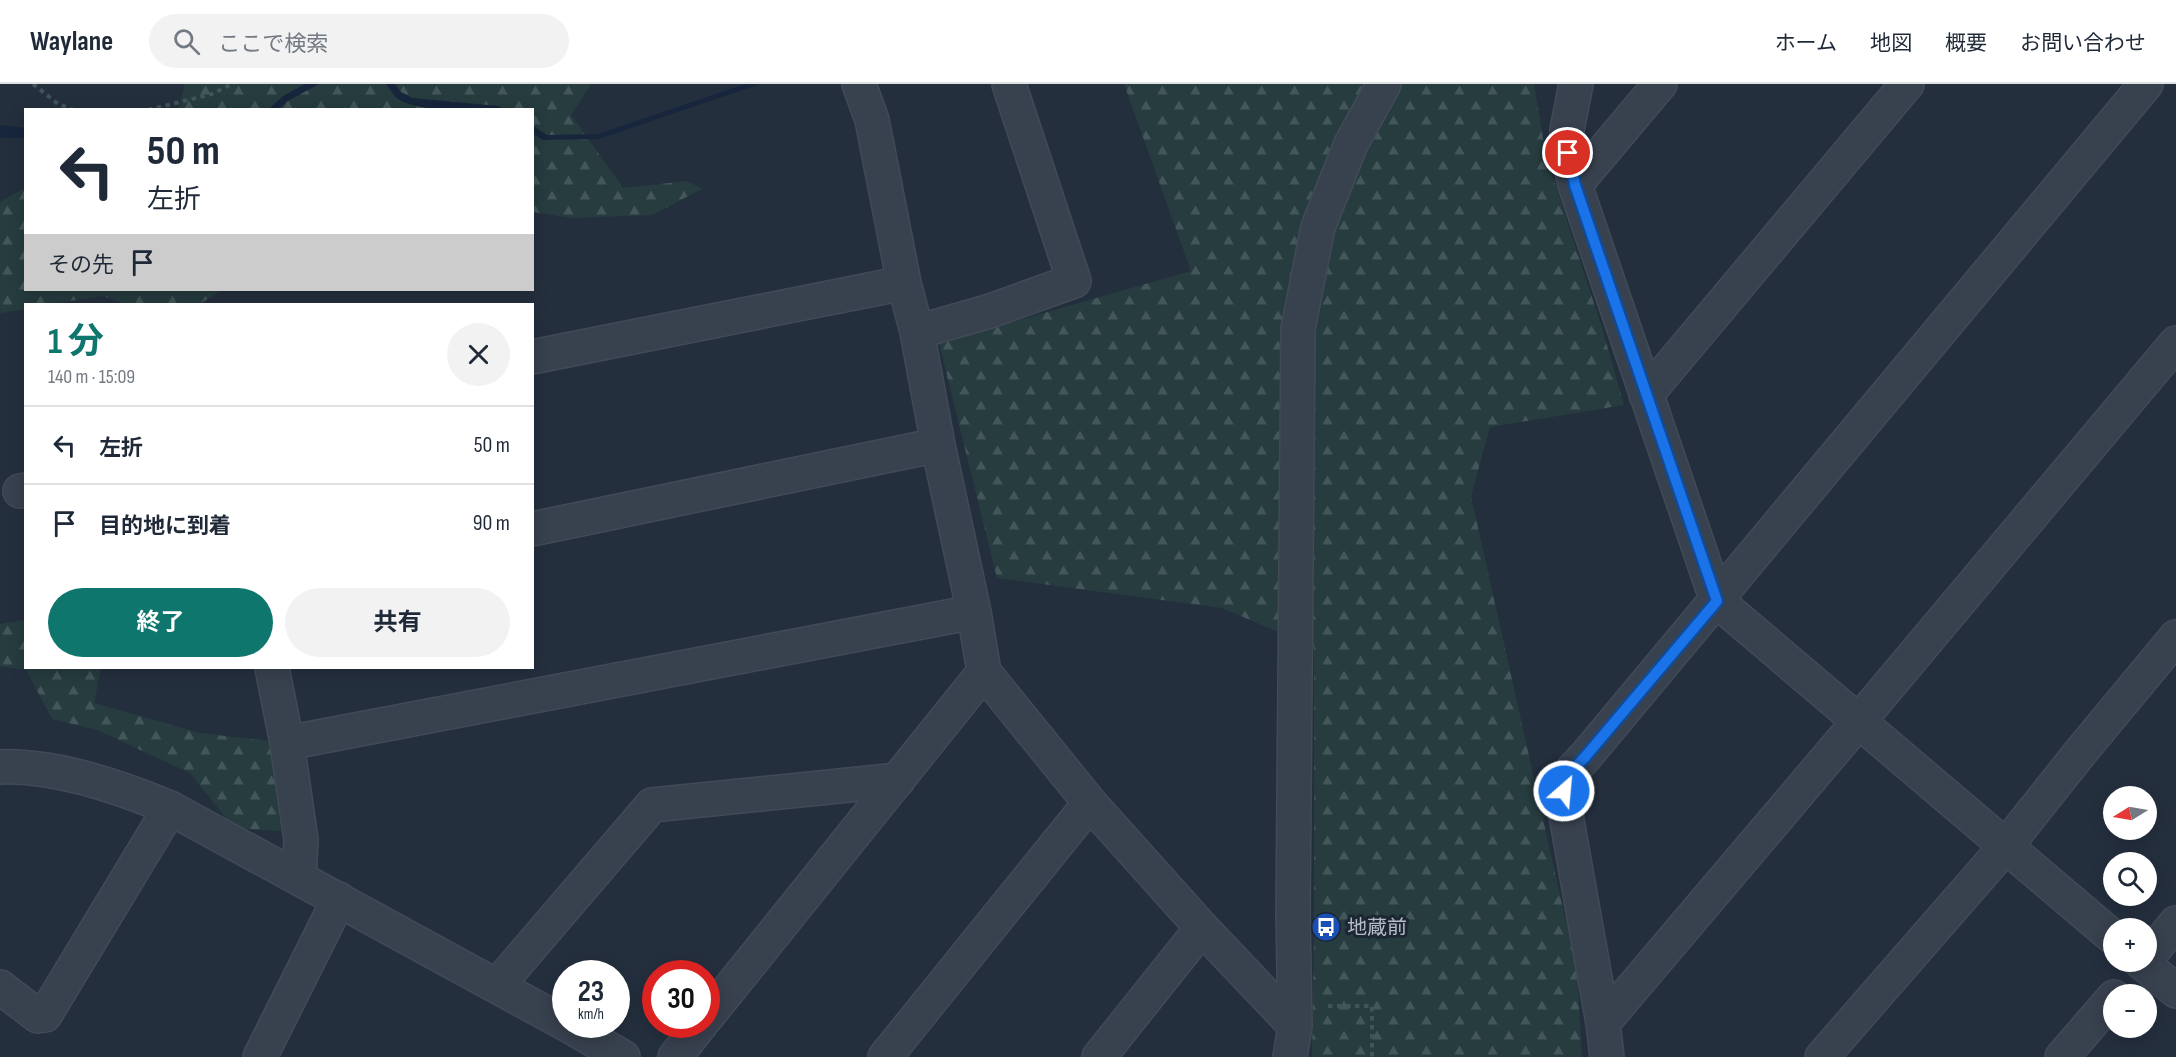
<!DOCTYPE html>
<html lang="ja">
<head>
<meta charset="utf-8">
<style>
  :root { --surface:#fff; --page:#f2f2f3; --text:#1f2937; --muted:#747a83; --line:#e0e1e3; --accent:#0f766e }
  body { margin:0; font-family:"Sofia Sans Condensed","Noto Sans JP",sans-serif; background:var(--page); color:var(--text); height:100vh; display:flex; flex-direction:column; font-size:22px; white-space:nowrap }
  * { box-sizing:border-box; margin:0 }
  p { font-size:20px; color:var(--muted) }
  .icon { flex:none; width:33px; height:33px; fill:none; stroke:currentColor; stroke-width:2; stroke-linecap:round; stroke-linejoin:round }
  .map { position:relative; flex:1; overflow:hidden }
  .details { position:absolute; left:24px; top:219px; width:510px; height:366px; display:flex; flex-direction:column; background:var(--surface); border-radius:0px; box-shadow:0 3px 15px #0003 }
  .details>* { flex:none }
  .hud { position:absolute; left:24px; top:24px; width:510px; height:183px; border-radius:0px; box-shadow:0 3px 15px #0003; background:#fff; color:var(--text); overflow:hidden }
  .needle { width:39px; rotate:259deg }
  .tools { position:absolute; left:2103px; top:702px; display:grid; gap:12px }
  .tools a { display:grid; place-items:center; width:54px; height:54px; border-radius:50%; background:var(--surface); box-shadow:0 3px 15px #0003; font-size:30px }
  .speed { position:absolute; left:552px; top:876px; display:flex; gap:12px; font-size:30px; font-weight:700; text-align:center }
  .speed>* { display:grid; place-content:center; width:78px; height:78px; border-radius:50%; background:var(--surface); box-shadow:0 3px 15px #0003; line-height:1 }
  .speed small { font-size:15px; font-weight:400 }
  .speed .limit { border:9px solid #d22; background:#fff; color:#111 }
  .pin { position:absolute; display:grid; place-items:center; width:51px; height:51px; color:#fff; margin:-26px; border:3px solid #fff; border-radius:50%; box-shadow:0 2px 6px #0007 }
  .me { position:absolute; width:66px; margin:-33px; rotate:27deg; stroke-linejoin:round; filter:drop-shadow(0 0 4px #0008) }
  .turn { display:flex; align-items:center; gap:21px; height:126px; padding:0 24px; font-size:27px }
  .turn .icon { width:78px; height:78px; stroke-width:2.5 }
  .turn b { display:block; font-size:42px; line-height:51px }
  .then { display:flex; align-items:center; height:57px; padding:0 24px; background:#0003; gap:12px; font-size:22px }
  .round { display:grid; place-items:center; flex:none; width:63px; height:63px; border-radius:32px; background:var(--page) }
  .head { display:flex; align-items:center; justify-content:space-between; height:102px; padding:0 24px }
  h1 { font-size:36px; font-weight:700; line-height:45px; color:var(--accent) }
  .primary-button { display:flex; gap:12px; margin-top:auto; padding:12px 24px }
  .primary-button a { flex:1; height:69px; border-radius:36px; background:var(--accent); color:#fff; font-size:24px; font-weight:700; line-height:69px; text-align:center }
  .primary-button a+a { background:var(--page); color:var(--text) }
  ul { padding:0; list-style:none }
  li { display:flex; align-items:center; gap:18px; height:78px; padding:0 24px; border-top:2px solid var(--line) }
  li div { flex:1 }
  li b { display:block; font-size:22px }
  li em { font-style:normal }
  header { display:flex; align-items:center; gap:36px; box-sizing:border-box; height:84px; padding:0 30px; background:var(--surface); border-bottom:2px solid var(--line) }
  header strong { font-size:28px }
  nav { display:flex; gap:33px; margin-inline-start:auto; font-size:21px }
  .search { width:420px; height:54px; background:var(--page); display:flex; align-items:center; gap:15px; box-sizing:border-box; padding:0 21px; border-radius:33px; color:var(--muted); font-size:22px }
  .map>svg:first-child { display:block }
  .forest { fill:url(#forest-firs) }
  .water { fill:#17263c }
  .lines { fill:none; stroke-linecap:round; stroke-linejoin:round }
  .minor-casing { stroke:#414a57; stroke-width:36 }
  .path { stroke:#3f5557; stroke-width:4; stroke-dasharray:4.5 4.5; stroke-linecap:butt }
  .minor { stroke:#38414e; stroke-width:33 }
  .route-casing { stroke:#114b97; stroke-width:15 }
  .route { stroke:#1a73e8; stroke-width:10 }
  .labels { text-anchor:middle; stroke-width:6; stroke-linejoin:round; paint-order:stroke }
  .poi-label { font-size:20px; fill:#b4bcc9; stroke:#1d2633; text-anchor:start }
</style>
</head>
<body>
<header>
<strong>Waylane</strong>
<div class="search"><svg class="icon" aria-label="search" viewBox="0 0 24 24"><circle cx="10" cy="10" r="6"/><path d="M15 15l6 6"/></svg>ここで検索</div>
<nav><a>ホーム</a><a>地図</a><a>概要</a><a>お問い合わせ</a></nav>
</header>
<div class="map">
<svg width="2176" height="973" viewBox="0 0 2176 973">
  <defs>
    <pattern id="forest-firs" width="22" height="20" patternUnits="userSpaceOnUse" patternTransform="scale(1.5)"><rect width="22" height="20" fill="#263c3f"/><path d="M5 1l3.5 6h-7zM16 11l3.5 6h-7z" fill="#435659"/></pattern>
  </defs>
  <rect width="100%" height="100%" fill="#242f3e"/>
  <path class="forest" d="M 185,0 L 591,0 L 571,31 L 623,104 L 687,97 L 702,105 L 652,131 L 573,134 L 533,128 L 532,26 L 178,26 Z
    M 1124,0 L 1534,0 L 1546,72 L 1602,244 L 1624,321 L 1490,343 L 1471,412 L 1577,887 L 1582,973 L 1312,973 L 1314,851 L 1314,563 L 1222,524 L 997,494 L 939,259 L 1191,187 Z
    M 25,104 L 26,206 L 222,206 L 200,220 L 125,220 L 103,212 L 51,220 L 26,220 L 25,225 L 0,229 L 0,118 Z
    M 25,536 L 26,584 L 101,584 L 94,619 L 200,649 L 270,657 L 281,747 L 234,744 L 190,689 L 97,646 L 52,635 L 26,586 L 0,582 L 0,540 Z"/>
  <path class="water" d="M 305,0 L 319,0 L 286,18 L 279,25 L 269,25 L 283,12 Z
    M 386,0 L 395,0 L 401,8 L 412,14 L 498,22 L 504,25 C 478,26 418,29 398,15 C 393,11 390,5 386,0 Z
    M 745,0 L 760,0 L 599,55 L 543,56 L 533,50 L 533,42 L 547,51 L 598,50 Z
    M 0,41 L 25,44 L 25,54 L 0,54 Z"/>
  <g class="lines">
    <g class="minor-casing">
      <path id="minor" d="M 859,0 L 872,36 L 904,199
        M 1576,0 L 1567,46 L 1568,69 L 1575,101 L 1717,517 L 2114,854
        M 1575,101 L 1660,0
        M 917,248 L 990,227 L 1074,197 L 1009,0
        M 532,273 L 904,199 L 917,248 L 938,361 L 974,528 L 984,588 L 1090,719 L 1202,844 L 1295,942
        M 1646,311 L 1907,0
        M 20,407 L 26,406
        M 532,445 L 938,361
        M 272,584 L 287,659 L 974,528
        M 287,659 L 301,756 L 299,794
        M 0,683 C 55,681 120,703 170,724 L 566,940
        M 2146,875 L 2176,839
        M 2141,878 L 2176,907
        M 497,902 L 652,721 L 898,696
        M 0,903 L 38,932 L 45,931 L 170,724
        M 706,934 L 984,588
        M 1603,939 L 1859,637 L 2176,259
        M 566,940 L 623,973
        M 260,973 L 339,815
        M 675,973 L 701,940
        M 885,973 L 1090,719
        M 1099,973 L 1202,844
        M 1290,973 L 1295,942 L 1293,830 L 1298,245 L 1318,143 L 1351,60 L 1384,0
        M 1607,973 L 1603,939 L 1564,720 L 1565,694 L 1585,673 L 2146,0
        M 1822,973 L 2006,762 L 2079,670 L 2176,553
        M 2062,973 L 2114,913"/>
    </g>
    <path class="path" d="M 33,0 L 58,20 L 74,26
      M 148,26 L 212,10 L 232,0
      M 1328,922 L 1372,922 L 1372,973"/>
    <use href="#minor" class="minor"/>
  </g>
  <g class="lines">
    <g class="route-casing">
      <path id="route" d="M 1564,707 L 1565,694 L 1585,673 L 1717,517 L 1575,101 L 1568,69"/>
    </g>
    <use href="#route" class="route"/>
  </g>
  <defs>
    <g id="bus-disc" transform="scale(1.5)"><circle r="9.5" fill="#1a4fb4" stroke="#1d2633"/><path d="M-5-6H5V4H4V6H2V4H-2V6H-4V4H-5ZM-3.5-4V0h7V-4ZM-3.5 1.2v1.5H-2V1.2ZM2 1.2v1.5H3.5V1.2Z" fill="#fff"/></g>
  </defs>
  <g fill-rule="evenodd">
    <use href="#bus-disc" x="1326" y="843"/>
  </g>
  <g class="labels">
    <g class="poi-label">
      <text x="1347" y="850">地蔵前</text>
    </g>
  </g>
</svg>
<div class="tools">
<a><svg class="needle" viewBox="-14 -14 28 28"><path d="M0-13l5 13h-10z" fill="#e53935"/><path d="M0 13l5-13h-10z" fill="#747a83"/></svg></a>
<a><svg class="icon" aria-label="search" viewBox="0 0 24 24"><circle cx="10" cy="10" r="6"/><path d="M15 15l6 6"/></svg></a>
<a>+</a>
<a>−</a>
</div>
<div class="speed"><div>23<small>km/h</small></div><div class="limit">30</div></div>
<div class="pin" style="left:1568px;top:69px;background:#d93025"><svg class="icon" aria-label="arrive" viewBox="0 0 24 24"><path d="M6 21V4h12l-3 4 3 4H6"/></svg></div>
<svg class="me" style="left:1564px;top:707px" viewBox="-20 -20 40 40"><circle r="17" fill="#1a73e8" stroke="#fff" stroke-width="3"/><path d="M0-11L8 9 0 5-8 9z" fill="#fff"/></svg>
<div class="hud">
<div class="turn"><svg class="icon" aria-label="left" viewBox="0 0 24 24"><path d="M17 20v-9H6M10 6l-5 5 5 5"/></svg><div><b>50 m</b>左折</div></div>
<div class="then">その先<svg class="icon" aria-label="arrive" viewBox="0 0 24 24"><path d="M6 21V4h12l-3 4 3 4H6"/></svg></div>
</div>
<section class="details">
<div class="head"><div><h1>1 分</h1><p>140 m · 15:09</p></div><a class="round"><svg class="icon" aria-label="close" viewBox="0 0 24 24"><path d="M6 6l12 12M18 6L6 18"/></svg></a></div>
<ul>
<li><svg class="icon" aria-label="left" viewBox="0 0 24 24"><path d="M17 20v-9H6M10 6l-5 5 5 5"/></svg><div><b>左折</b></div><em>50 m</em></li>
<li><svg class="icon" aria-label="arrive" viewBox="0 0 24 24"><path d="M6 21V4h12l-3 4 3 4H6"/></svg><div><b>目的地に到着</b></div><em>90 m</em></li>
</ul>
<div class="primary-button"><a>終了</a><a>共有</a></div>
</section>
</div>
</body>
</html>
